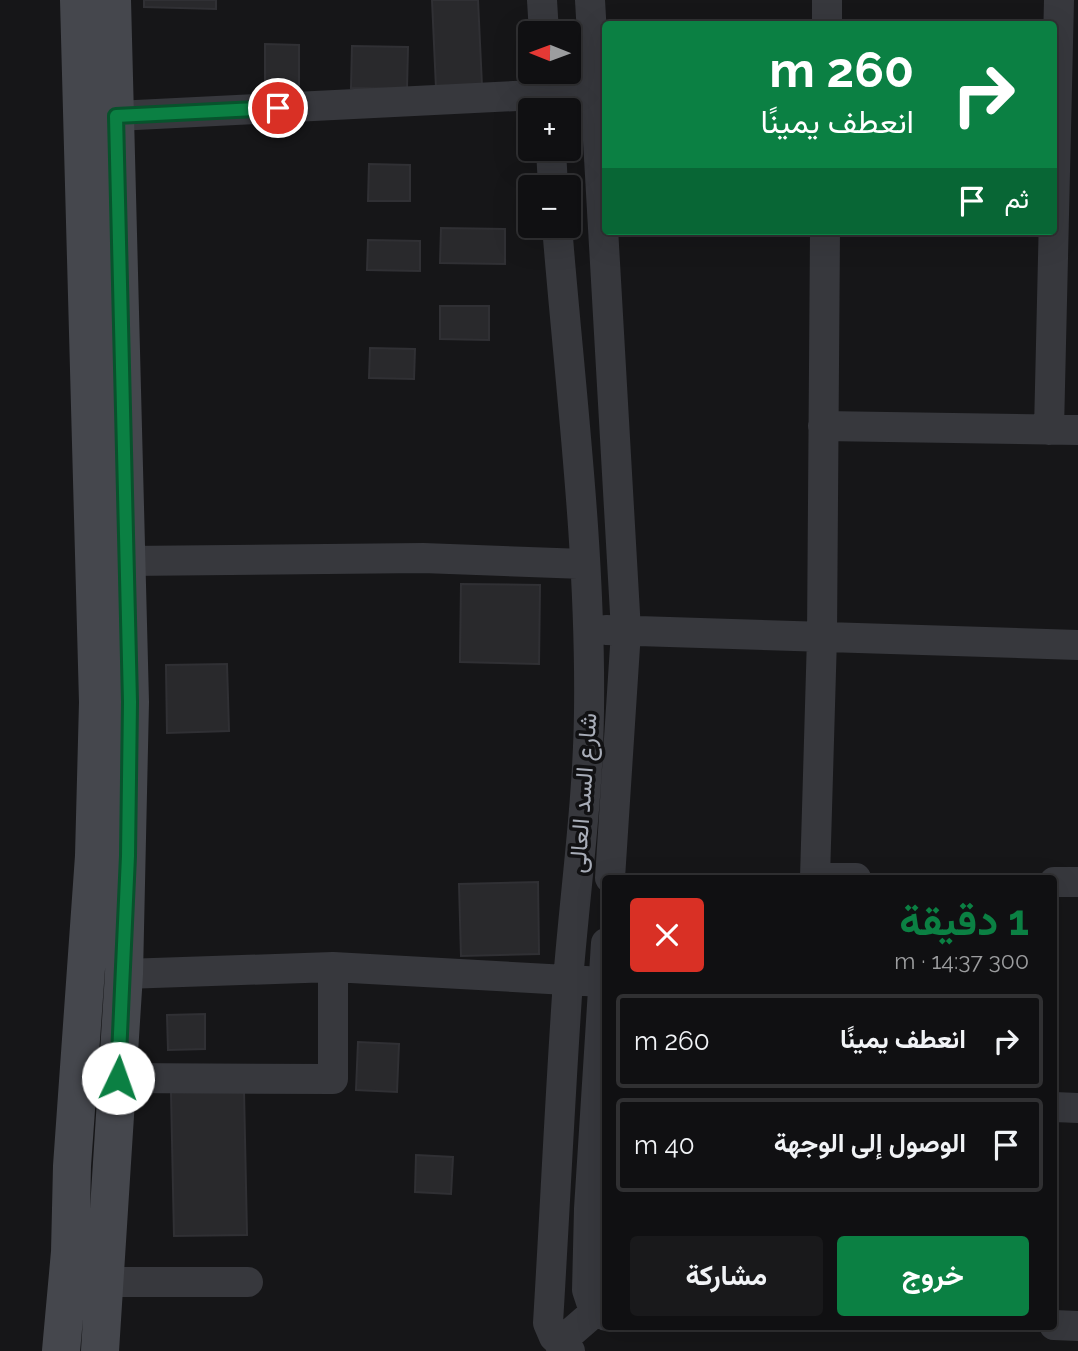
<!DOCTYPE html>
<html lang="ar">
<head>
<meta charset="utf-8">
<style>
  :root { --surface:#101012; --page:#19191b; --text:#f1f3f6; --muted:#9c9d9f; --line:#303032; --accent:#0b8043 }
  body { margin:0; font-family:Raleway,Vazirmatn,sans-serif; background:var(--page); color:var(--text); direction:rtl; height:100vh; display:flex; flex-direction:column; font-size:26px; white-space:nowrap }
  * { box-sizing:border-box; margin:0 }
  p { font-size:23px; color:var(--muted) }
  .icon { flex:none; width:38px; height:38px; fill:none; stroke:currentColor; stroke-width:2; stroke-linecap:round; stroke-linejoin:round }
  .map { position:relative; flex:1; overflow:hidden; direction:ltr }
  .panel { position:absolute; left:602px; top:875px; width:455px; height:455px; display:flex; flex-direction:column; background:var(--surface); border-radius:7px; box-shadow:0 7px 28px #0002,0 0 0 2px var(--line); direction:rtl }
  .panel>* { flex:none }
  .banner { position:absolute; left:602px; top:21px; width:455px; height:214px; border-radius:7px; box-shadow:0 7px 28px #0002,0 0 0 2px var(--line); direction:rtl; background:#0b8043; color:#fff; overflow:hidden }
  .needle { width:46px; rotate:271deg }
  .fabs { position:absolute; left:518px; top:21px; display:grid; gap:14px }
  .fabs a { display:grid; place-items:center; width:63px; height:63px; border-radius:7px; background:var(--surface); box-shadow:0 7px 28px #0002,0 0 0 2px var(--line); font-size:35px }
  .pin { position:absolute; display:grid; place-items:center; width:60px; height:60px; color:#fff; margin:-30px; border:4px solid #fff; border-radius:50%; box-shadow:0 2px 7px #0007 }
  .me { position:absolute; width:77px; margin:-38px; rotate:3deg; stroke-linejoin:round; filter:drop-shadow(0 0 5px #0008) }
  .turn { display:flex; align-items:center; gap:24px; height:147px; padding:0 28px; font-size:32px }
  .turn .icon { width:91px; height:91px; stroke-width:2.5 }
  .turn b { display:block; font-size:49px; line-height:60px }
  .then { display:flex; align-items:center; height:66px; padding:0 28px; background:#0003; gap:14px; font-size:26px }
  .round { display:grid; place-items:center; flex:none; width:74px; height:74px; border-radius:7px; background:var(--page) }
  .headline { display:flex; align-items:center; justify-content:space-between; height:119px; padding:0 28px }
  h1 { font-size:42px; font-weight:700; line-height:52px; color:var(--accent) }
  .primary-button { display:flex; gap:14px; margin-top:auto; padding:14px 28px }
  .primary-button a { flex:1; height:80px; border-radius:7px; background:var(--accent); color:#fff; font-size:28px; font-weight:700; line-height:80px; text-align:center }
  .primary-button a+a { background:var(--page); color:var(--text) }
  ul { padding:0; list-style:none }
  li { display:flex; align-items:center; gap:21px; height:94px; margin:0 14px 10px; padding:0 14px; border:4px solid var(--line); border-radius:7px }
  li div { flex:1 }
  li b { display:block; font-size:26px }
  li em { font-style:normal }
  .map>svg:first-child { display:block }
  .building { fill:#29292c; stroke:#303034; stroke-width:2 }
  .lines { fill:none; stroke-linecap:round; stroke-linejoin:round }
  .street { stroke:#37383d; stroke-width:30 }
  .secondary { stroke:#45474d; stroke-width:38 }
  .route-casing { stroke:#07532c; stroke-width:18 }
  .route { stroke:#0b8043; stroke-width:12 }
  .labels { text-anchor:middle; stroke-width:7; stroke-linejoin:round; paint-order:stroke }
  .street-label { font-size:24px; fill:#a8adb8; stroke:#111113 }
</style>
</head>
<body>
<div class="map">
<svg width="1078" height="1351" viewBox="0 0 1078 1351">
  <rect width="100%" height="100%" fill="#161618"/>
  <path class="building" d="M 144,0 L 216,0 L 216,9 L 144,7 Z
    M 432,0 L 478,0 L 482,86 L 436,88 Z
    M 265,44 L 299,45 L 299,85 L 265,84 Z
    M 352,46 L 408,47 L 407,89 L 351,88 Z
    M 369,164 L 410,165 L 410,201 L 368,201 Z
    M 441,228 L 505,229 L 505,264 L 440,263 Z
    M 368,240 L 420,241 L 420,271 L 367,270 Z
    M 440,306 L 489,306 L 489,340 L 440,339 Z
    M 370,348 L 415,349 L 414,379 L 369,378 Z
    M 461,584 L 540,585 L 539,664 L 460,662 Z
    M 227,664 L 229,731 L 167,733 L 166,665 Z
    M 538,882 L 539,954 L 461,956 L 459,884 Z
    M 205,1014 L 205,1049 L 168,1050 L 167,1015 Z
    M 358,1042 L 399,1044 L 397,1092 L 356,1090 Z
    M 244,1091 L 247,1235 L 174,1236 L 171,1092 Z
    M 416,1155 L 453,1157 L 451,1194 L 415,1192 Z"/>
  <g class="lines">
    <path class="street" d="M 542,0 L 544,33
      M 590,0 L 626,631 L 610,878
      M 827,24 L 827,0
      M 116,116 L 595,92
      M 551,149 L 553,187
      M 557,226 C 570,387 591,549 589,711 C 588,802 575,891 568,981 C 560,1095 555,1209 548,1323 L 554,1337 L 570,1351
      M 823,426 L 1078,430
      M 1049,430 L 1059,0
      M 127,561 L 423,558 L 584,564
      M 606,630 L 1078,645
      M 815,878 L 822,637 L 825,231
      M 815,878 L 856,878
      M 1054,882 L 1078,882
      M 606,943 L 589,1209 L 587,1290 L 592,1305 L 606,1316
      M 124,974 L 333,967 L 603,982
      M 118,1078 L 333,1079 L 333,967
      M 1054,1107 L 1078,1108
      M 106,1282 L 248,1282
      M 1054,1325 L 1078,1326
      M 559,1343 L 597,1310"/>
    <path class="secondary" d="M 61,1351 L 70,1252 L 72,1166 L 94,856 L 98,702 L 79,0
      M 100,1351 L 124,974 L 130,702 L 112,0"/>
  </g>
  <g class="lines">
    <g class="route-casing">
      <path id="route" d="M 118,1078 L 128,856 L 130,702 L 116,116 L 278,108"/>
    </g>
    <use href="#route" class="route"/>
  </g>
  <g class="labels">
    <g class="street-label">
      <text transform="translate(583 793) rotate(-86)" y="8">شارع السد العالى</text>
    </g>
  </g>
</svg>
<div class="fabs">
<a><svg class="needle" viewBox="-14 -14 28 28"><path d="M0-13l5 13h-10z" fill="#e53935"/><path d="M0 13l5-13h-10z" fill="#9c9d9f"/></svg></a>
<a>+</a>
<a>−</a>
</div>
<div class="pin" style="left:278px;top:108px;background:#d93025"><svg class="icon" aria-label="arrive" viewBox="0 0 24 24"><path d="M6 21V4h12l-3 4 3 4H6"/></svg></div>
<svg class="me" style="left:118px;top:1078px" viewBox="-20 -20 40 40"><circle r="19" fill="#fff"/><path d="M0-13L10 11 0 6-10 11z" fill="#0b8043"/></svg>
<div class="banner">
<div class="turn"><svg class="icon" aria-label="right" viewBox="0 0 24 24"><path d="M7 20v-9h11M14 6l5 5-5 5"/></svg><div><b>260 m</b>انعطف يمينًا</div></div>
<div class="then">ثم<svg class="icon" aria-label="arrive" viewBox="0 0 24 24"><path d="M6 21V4h12l-3 4 3 4H6"/></svg></div>
</div>
<section class="panel">
<div class="headline"><div><h1>1 دقيقة</h1><p>300 m · 14:37</p></div><a class="round" style="background:#d93025;color:#fff"><svg class="icon" aria-label="close" viewBox="0 0 24 24"><path d="M6 6l12 12M18 6L6 18"/></svg></a></div>
<ul>
<li><svg class="icon" aria-label="right" viewBox="0 0 24 24"><path d="M7 20v-9h11M14 6l5 5-5 5"/></svg><div><b>انعطف يمينًا</b></div><em>260 m</em></li>
<li><svg class="icon" aria-label="arrive" viewBox="0 0 24 24"><path d="M6 21V4h12l-3 4 3 4H6"/></svg><div><b>الوصول إلى الوجهة</b></div><em>40 m</em></li>
</ul>
<div class="primary-button"><a>خروج</a><a>مشاركة</a></div>
</section>
</div>
</body>
</html>
